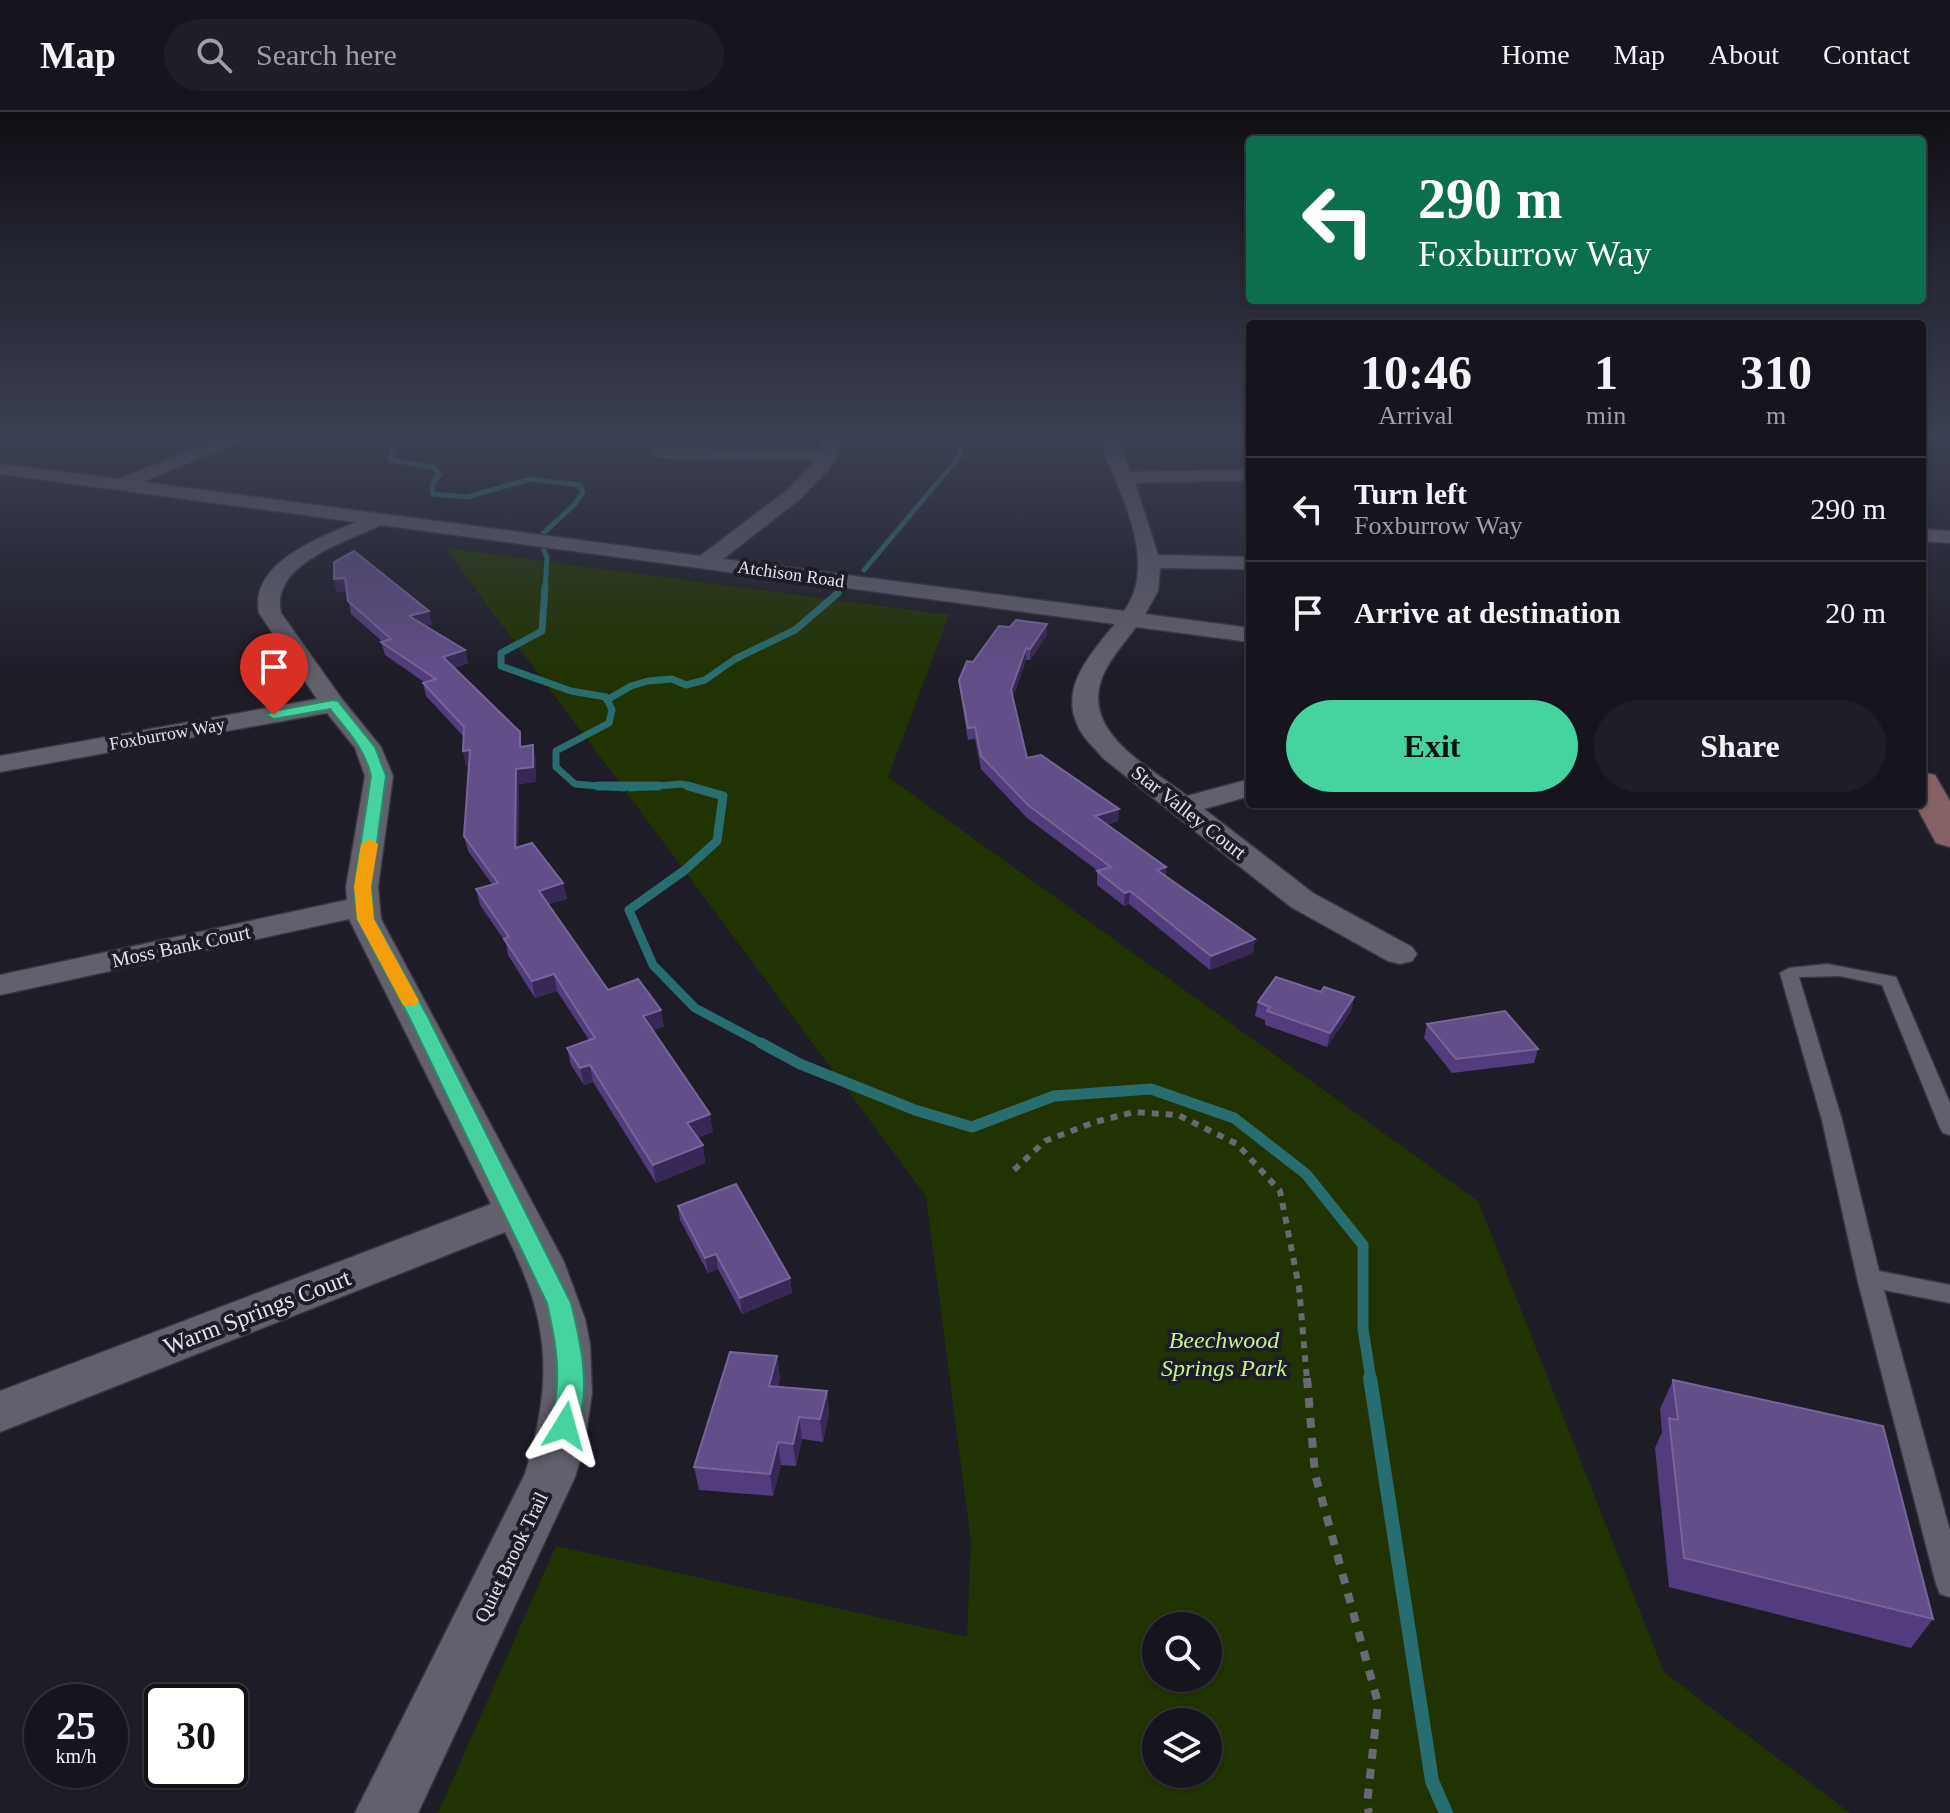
<!DOCTYPE html>
<html lang="en">
<head>
<meta charset="utf-8">
<style>
  :root { --surface:#16151d; --page:#1f1e26; --text:#f1f3f6; --muted:#9e9fa4; --line:#35343b; --accent:#45d49f }
  body { margin:0; font-family:"Times New Roman",serif; background:var(--page); color:var(--text); height:100vh; display:flex; flex-direction:column; font-size:30px; white-space:nowrap }
  * { box-sizing:border-box; margin:0 }
  p { font-size:26px; color:var(--muted) }
  .icon { flex:none; width:44px; height:44px; fill:none; stroke:currentColor; stroke-width:2; stroke-linecap:round; stroke-linejoin:round }
  .map { position:relative; flex:1; overflow:hidden }
  .side { position:absolute; left:1246px; top:208px; width:680px; height:488px; display:flex; flex-direction:column; background:var(--surface); border-radius:8px; box-shadow:0 2px 6px #0004,0 0 0 2px var(--line) }
  .side>* { flex:none }
  .top-card { position:absolute; left:1246px; top:24px; width:680px; height:168px; border-radius:8px; box-shadow:0 2px 6px #0004,0 0 0 2px var(--line); background:#0b6e4f; color:#fff; overflow:hidden }
  .controls { position:absolute; left:1142px; top:1500px; display:grid; gap:16px }
  .controls a { display:grid; place-items:center; width:80px; height:80px; border-radius:50%; background:var(--surface); box-shadow:0 2px 6px #0004,0 0 0 2px var(--line); font-size:40px }
  .speed { position:absolute; left:24px; top:1572px; display:flex; gap:16px; font-size:40px; font-weight:700; text-align:center }
  .speed>* { display:grid; place-content:center; width:104px; height:104px; border-radius:50%; background:var(--surface); box-shadow:0 2px 6px #0004,0 0 0 2px var(--line); line-height:1 }
  .speed small { font-size:20px; font-weight:400 }
  .speed .limit { border:4px solid #111; border-radius:12px; background:#fff; color:#111 }
  .pin { position:absolute; display:grid; place-items:center; width:68px; height:68px; color:#fff; margin:-82px -34px; border-radius:50% 50% 50% 0; rotate:-45deg; box-shadow:0 0 8px #0007 }
  .pin .icon { rotate:45deg }
  .me { position:absolute; width:88px; margin:-44px; rotate:8deg; stroke-linejoin:round; filter:drop-shadow(0 0 6px #0008) }
  .turn { display:flex; align-items:center; gap:28px; height:168px; padding:0 40px; font-size:36px }
  .turn .icon { width:104px; height:104px; stroke-width:2.5 }
  .turn b { display:block; font-size:56px; line-height:68px }
  .eta { display:flex; justify-content:space-evenly; align-items:center; height:136px; text-align:center }
  .eta b { font-size:48px; font-weight:600; line-height:56px }
  .button { display:flex; gap:16px; margin-top:auto; padding:16px 40px }
  .button a { flex:1; height:92px; border-radius:48px; background:var(--accent); color:#111; font-size:32px; font-weight:600; line-height:92px; text-align:center }
  .button a+a { background:var(--page); color:var(--text) }
  ul { padding:0; list-style:none }
  li { display:flex; align-items:center; gap:24px; height:104px; padding:0 40px; border-top:2px solid var(--line) }
  li div { flex:1 }
  li b { display:block; font-size:30px }
  li em { font-style:normal }
  header { display:flex; align-items:center; gap:48px; box-sizing:border-box; height:112px; padding:0 40px; background:var(--surface); border-bottom:2px solid var(--line) }
  header strong { font-size:38px }
  nav { display:flex; gap:44px; margin-inline-start:auto; font-size:28px }
  .search { width:560px; height:72px; background:var(--page); display:flex; align-items:center; gap:20px; box-sizing:border-box; padding:0 28px; border-radius:44px; color:var(--muted); font-size:30px }
  .map>svg:first-child { display:block }
  .green { fill:#213300; fill-rule:evenodd }
  .lines { fill:none; stroke-linecap:round; stroke-linejoin:round }
  .stream-far4 { stroke:#286d6f; stroke-width:5 }
  .stream-far3 { stroke:#286d6f; stroke-width:7 }
  .stream-far2 { stroke:#286d6f; stroke-width:9 }
  .stream-far1 { stroke:#286d6f; stroke-width:11 }
  .stream { stroke:#286d6f; stroke-width:14 }
  .lane-casing { stroke:#393640; stroke-width:3 }
  .street-casing { stroke:#393640; stroke-width:3 }
  .secondary-casing { stroke:#393640; stroke-width:3 }
  .path-far1 { stroke:#6a6872; stroke-width:6; stroke-dasharray:7 7; stroke-linecap:butt }
  .path { stroke:#6a6872; stroke-width:8; stroke-dasharray:10 10; stroke-linecap:butt }
  .lane { fill:#63606e; fill-rule:evenodd }
  .street { fill:#63606e; fill-rule:evenodd }
  .secondary { fill:#856064; fill-rule:evenodd }
  .wall { fill:#523c7d }
  .shaded-wall { fill:#372856 }
  .building { fill:#624e89; stroke:#766598; stroke-width:2 }
  .route { fill:#45d49f; stroke:#2d8a67; stroke-width:2 }
  .slow { fill:#f59e0b }
  .labels { text-anchor:middle; stroke-width:8; stroke-linejoin:round; paint-order:stroke }
  .far-street-label { font-size:18px; fill:#e3e1e9; stroke:#1e1c27 }
  .street-label { font-size:20px; fill:#e3e1e9; stroke:#1e1c27 }
  .near-street-label { font-size:24px; fill:#e3e1e9; stroke:#1e1c27 }
  .near-park-label { font-size:24px; font-style:italic; fill:#c6f388; stroke:#1e1c27 }
</style>
</head>
<body>
<header>
<strong>Map</strong>
<div class="search"><svg class="icon" aria-label="search" viewBox="0 0 24 24"><circle cx="10" cy="10" r="6"/><path d="M15 15l6 6"/></svg>Search here</div>
<nav><a>Home</a><a>Map</a><a>About</a><a>Contact</a></nav>
</header>
<div class="map">
<svg width="1950" height="1701" viewBox="0 0 1950 1701">
  <rect width="100%" height="100%" fill="#1e1c27"/>
  <path class="green" d="M 445,436 L 949,503 L 888,665 L 1478,1089 L 1664,1560 L 1850,1701 L 438,1701 L 556,1434 L 967,1525 L 971,1430 L 926,1084 ZM 1156,1514 L 1208,1514 L 1208,1566 L 1156,1566 ZM 1156,1610 L 1208,1610 L 1208,1662 L 1156,1662 Z"/>
  <g class="lines">
    <path class="stream-far4" d="M 398,323 L 390,348 L 434,355 L 440,363 L 432,372 L 433,382 L 467,385 L 531,367 L 580,373 L 583,380 L 574,393 L 539,425 L 547,446 L 545,477
      M 864,458 L 960,344 L 958,323"/>
    <path class="stream-far3" d="M 545,475 L 542,519 L 501,541 L 501,554 L 571,579 L 606,585 L 612,598 L 609,611 L 556,639 L 556,655 L 575,672 L 624,676
      M 607,588 L 631,574 L 648,569 L 672,567 L 686,573 L 705,568 L 735,547 L 795,518 L 838,481
      M 630,676 L 682,672 L 695,676"/>
    <path class="stream-far2" d="M 598,674 L 658,674
      M 688,674 L 723,684 L 717,729 L 685,758 L 629,798 L 653,853 L 695,896 L 765,933"/>
    <path class="stream-far1" d="M 761,931 L 800,952 L 915,998 L 972,1015 L 1054,984 L 1151,977 L 1234,1006 L 1306,1062 L 1363,1133 L 1363,1217 L 1371,1268"/>
    <path class="stream" d="M 1370,1266 L 1432,1669 L 1446,1701"/>
    <g class="lane-casing">
      <path id="lane" d="M 1827,852 L 1896,865 L 1950,991 L 1950,1023 L 1943,1021 L 1940,1016 L 1882,873 L 1840,864 L 1799,865 L 1842,1008 L 1879,1159 L 1950,1173 L 1950,1191 L 1884,1178 L 1950,1419 L 1950,1485 L 1940,1482 L 1936,1472 L 1857,1166 L 1822,1008 L 1780,861 L 1789,856 Z"/>
    </g>
    <g class="street-casing">
      <path id="street" d="M 231,323 L 255,323 L 142,370 L 700,444 L 786,379 L 817,348 L 663,346 L 657,345 L 654,341 L 657,337 L 822,338 L 820,323 L 836,323 L 839,341 L 829,357 L 800,387 L 723,447 L 1124,499 C 1157,454 1125,390 1105,344 L 1102,333 L 1105,323 L 1121,323 L 1120,333 L 1130,360 L 1250,358 L 1250,368 L 1135,371 L 1158,443 L 1250,445 L 1250,457 L 1160,456 L 1158,479 L 1145,502 L 1250,516 L 1250,530 L 1136,515 C 1125,530 1112,544 1104,561 C 1077,619 1149,654 1187,684 L 1250,667 L 1250,684 L 1204,697 L 1313,781 L 1412,835 L 1417,842 L 1412,849 L 1400,852 L 1388,849 L 1291,795 L 1104,647 C 1095,636 1082,626 1077,612 C 1060,574 1092,540 1115,512 L 381,413 C 346,430 270,452 281,501 L 342,587 L 381,635 L 393,664 L 378,775 L 381,807 L 564,1150 L 585,1207 L 590,1232 L 592,1281 L 584,1335 L 575,1365 L 418,1701 L 355,1701 L 525,1362 C 554,1265 550,1210 505,1120 L 0,1320 L 0,1279 L 491,1092 L 349,807 L 0,883 L 0,863 L 347,788 L 346,775 L 365,664 L 355,636 L 327,601 L 0,660 L 0,644 L 317,587 L 259,501 C 249,451 319,426 356,410 L 0,362 L 0,352 L 118,367 Z
        M 1922,417 L 1950,419 L 1950,431 L 1922,429 Z"/>
    </g>
    <g class="secondary-casing">
      <path id="secondary" d="M 1922,660 L 1935,663 L 1950,689 L 1950,735 L 1936,731 L 1915,692 L 1922,692 Z"/>
    </g>
    <path class="path-far1" d="M 1014,1058 L 1045,1029 L 1095,1010 L 1134,1000 L 1178,1003 L 1237,1032 L 1280,1079 L 1299,1175 L 1307,1268"/>
    <path class="path" d="M 1307,1266 L 1315,1362 L 1378,1591 L 1367,1692 L 1369,1701"/>
    <use href="#lane" class="lane"/>
    <use href="#street" class="street"/>
    <use href="#secondary" class="secondary"/>
  </g>
  <path class="wall" d="M 334,467 L 432,512 L 425,514 L 468,551 L 454,556 L 522,634 L 536,647 L 536,670 L 519,672 L 518,735 L 563,771 L 567,787 L 549,792 L 608,878 L 664,914 L 653,918 L 713,1020 L 697,1026 L 703,1033 L 705,1051 L 656,1071 L 593,970 L 584,973 L 571,953 L 567,936 L 589,928 L 557,879 L 535,886 L 508,843 L 506,831 L 480,793 L 476,777 L 492,772 L 468,739 L 464,724 L 469,653 L 466,654 L 463,639 L 464,625 L 426,584 L 423,571 L 424,570 L 385,543 L 381,530 L 383,530 L 351,502 L 347,479 L 337,480 Z
    M 1047,512 L 1047,523 L 1030,548 L 1026,548 L 1013,585 L 1027,646 L 1118,709 L 1107,713 L 1166,755 L 1166,764 L 1255,827 L 1253,841 L 1210,858 L 1129,792 L 1124,794 L 1097,773 L 1097,759 L 1098,759 L 1027,706 L 981,657 L 975,627 L 968,628 L 960,579 L 959,568 L 973,550 L 1010,515 Z
    M 1321,880 L 1354,885 L 1351,899 L 1327,935 L 1265,913 L 1265,908 L 1255,904 L 1258,890 Z
    M 1427,912 L 1538,937 L 1534,951 L 1452,961 L 1424,926 Z
    M 678,1094 L 790,1166 L 792,1181 L 742,1202 L 718,1157 L 708,1161 L 680,1108 Z
    M 777,1244 L 780,1267 L 778,1275 L 827,1279 L 829,1301 L 823,1330 L 802,1327 L 796,1354 L 781,1353 L 773,1384 L 699,1378 L 694,1355 Z
    M 1673,1268 L 1933,1507 L 1911,1536 L 1669,1475 L 1655,1336 L 1662,1320 L 1660,1297 Z"/>
  <path class="shaded-wall" d="M 345,466 L 348,478 L 337,480 L 334,467 Z
    M 429,499 L 432,512 L 413,517 L 409,504 Z
    M 1047,512 L 1047,523 L 1030,548 L 1030,537 Z
    M 1026,536 L 1026,548 L 1011,590 L 1011,578 Z
    M 465,538 L 468,551 L 446,558 L 443,545 Z
    M 533,633 L 536,647 L 536,670 L 519,672 L 518,752 L 515,736 L 516,657 Z
    M 470,638 L 474,653 L 466,654 L 463,639 Z
    M 1119,697 L 1118,709 L 1095,717 L 1095,704 Z
    M 1166,755 L 1165,768 L 1157,758 Z
    M 563,771 L 567,787 L 542,794 L 539,779 Z
    M 1130,779 L 1129,792 L 1124,794 L 1125,781 Z
    M 1255,827 L 1253,841 L 1210,858 L 1211,844 Z
    M 554,862 L 557,879 L 535,886 L 532,869 Z
    M 1354,885 L 1351,899 L 1327,935 L 1330,921 Z
    M 661,898 L 664,914 L 646,921 L 643,904 Z
    M 590,953 L 593,970 L 584,973 L 580,956 Z
    M 710,1002 L 713,1020 L 690,1028 L 687,1011 Z
    M 703,1033 L 705,1051 L 656,1071 L 653,1053 Z
    M 716,1142 L 718,1157 L 708,1161 L 705,1146 Z
    M 790,1166 L 792,1181 L 742,1202 L 740,1186 Z
    M 777,1244 L 780,1267 L 772,1297 L 769,1274 Z
    M 827,1279 L 829,1301 L 823,1330 L 820,1307 Z
    M 799,1305 L 802,1327 L 796,1354 L 793,1332 Z
    M 778,1330 L 781,1353 L 773,1384 L 770,1362 Z"/>
  <path class="building" d="M 354,439 L 429,499 L 409,504 L 465,538 L 443,545 L 520,620 L 520,635 L 533,633 L 533,655 L 516,657 L 515,736 L 532,731 L 563,771 L 539,779 L 608,878 L 638,867 L 661,898 L 643,904 L 710,1002 L 687,1011 L 703,1033 L 653,1053 L 590,953 L 580,956 L 567,936 L 595,926 L 554,862 L 532,869 L 504,827 L 509,825 L 476,777 L 498,771 L 464,724 L 470,638 L 463,639 L 464,615 L 423,571 L 436,567 L 381,530 L 391,527 L 348,489 L 345,466 L 334,467 L 334,450 Z
    M 1016,508 L 1047,512 L 1030,537 L 1026,536 L 1011,578 L 1027,646 L 1041,643 L 1119,697 L 1095,704 L 1166,755 L 1157,758 L 1255,827 L 1211,844 L 1130,779 L 1125,781 L 1097,759 L 1111,755 L 1028,693 L 981,644 L 975,615 L 968,616 L 959,568 L 967,549 L 973,550 L 999,514 L 1010,515 Z
    M 1276,865 L 1321,880 L 1324,875 L 1354,885 L 1330,921 L 1267,899 L 1270,895 L 1258,890 Z
    M 1505,899 L 1538,937 L 1456,947 L 1427,912 Z
    M 736,1072 L 790,1166 L 740,1186 L 716,1142 L 705,1146 L 678,1094 Z
    M 730,1240 L 777,1244 L 769,1274 L 827,1279 L 820,1307 L 799,1305 L 793,1332 L 778,1330 L 770,1362 L 694,1355 Z
    M 1673,1268 L 1883,1314 L 1933,1507 L 1684,1446 L 1669,1306 L 1678,1308 Z"/>
  <linearGradient id="sky" x2="0" y2="1"><stop stop-color="#100f15"/><stop offset="0.58" stop-color="#3b4052"/><stop offset="1" stop-color="#3b4052" stop-opacity="0"/></linearGradient>
  <rect width="1950" height="561" fill="url(#sky)"/>
  <path class="route" d="M 333,588 L 338,589 L 375,635 L 386,664 L 371,775 L 374,807 L 428,905 L 571,1191 C 581,1231 593,1283 574,1322 L 565,1326 L 555,1322 C 550,1311 554,1298 556,1285 C 560,1252 554,1223 547,1191 L 409,905 L 357,807 L 354,775 L 371,664 C 365,637 347,618 330,597 L 274,607 L 267,603 L 274,599 Z"/>
  <path class="slow" d="M 370,727 L 378,732 L 371,775 L 374,807 L 419,889 L 416,893 L 403,893 L 357,807 L 354,775 L 361,732 Z"/>
  <g class="labels">
    <g class="far-street-label">
      <text transform="translate(791 462) rotate(8)" y="6">Atchison Road</text>
      <text transform="translate(167 622) rotate(-10)" y="6">Foxburrow Way</text>
    </g>
    <g class="street-label">
      <text transform="translate(1189 700) rotate(38)" y="7">Star Valley Court</text>
      <text transform="translate(181 834) rotate(-12)" y="7">Moss Bank Court</text>
      <text transform="translate(511 1445) rotate(-64)" y="7">Quiet Brook Trail</text>
    </g>
    <g class="near-street-label">
      <text transform="translate(257 1200) rotate(-21)" y="8">Warm Springs Court</text>
    </g>
    <g class="near-park-label">
      <text x="1224" y="1236">Beechwood<tspan x="1224" dy="28">Springs Park</tspan></text>
    </g>
  </g>
</svg>
<div class="controls">
<a><svg class="icon" aria-label="search" viewBox="0 0 24 24"><circle cx="10" cy="10" r="6"/><path d="M15 15l6 6"/></svg></a>
<a><svg class="icon" aria-label="layers" viewBox="0 0 24 24"><path d="M12 4l9 5-9 5-9-5zM3 14l9 5 9-5"/></svg></a>
</div>
<div class="speed"><div>25<small>km/h</small></div><div class="limit">30</div></div>
<div class="pin" style="left:274px;top:603px;background:#d93025"><svg class="icon" aria-label="arrive" viewBox="0 0 24 24"><path d="M6 21V4h12l-3 4 3 4H6"/></svg></div>
<svg class="me" style="left:565px;top:1314px" viewBox="-20 -20 40 40"><path d="M0-17L14 15 0 8-14 15z" fill="#45d49f" stroke="#fff" stroke-width="4"/></svg>
<div class="top-card">
<div class="turn"><svg class="icon" aria-label="left" viewBox="0 0 24 24"><path d="M17 20v-9H6M10 6l-5 5 5 5"/></svg><div><b>290 m</b>Foxburrow Way</div></div>
</div>
<section class="side">
<div class="eta">
<div><b>10:46</b><p>Arrival</p></div>
<div><b>1</b><p>min</p></div>
<div><b>310</b><p>m</p></div>
</div>
<ul>
<li><svg class="icon" aria-label="left" viewBox="0 0 24 24"><path d="M17 20v-9H6M10 6l-5 5 5 5"/></svg><div><b>Turn left</b><p>Foxburrow Way</p></div><em>290 m</em></li>
<li><svg class="icon" aria-label="arrive" viewBox="0 0 24 24"><path d="M6 21V4h12l-3 4 3 4H6"/></svg><div><b>Arrive at destination</b></div><em>20 m</em></li>
</ul>
<div class="button"><a>Exit</a><a>Share</a></div>
</section>
</div>
</body>
</html>
